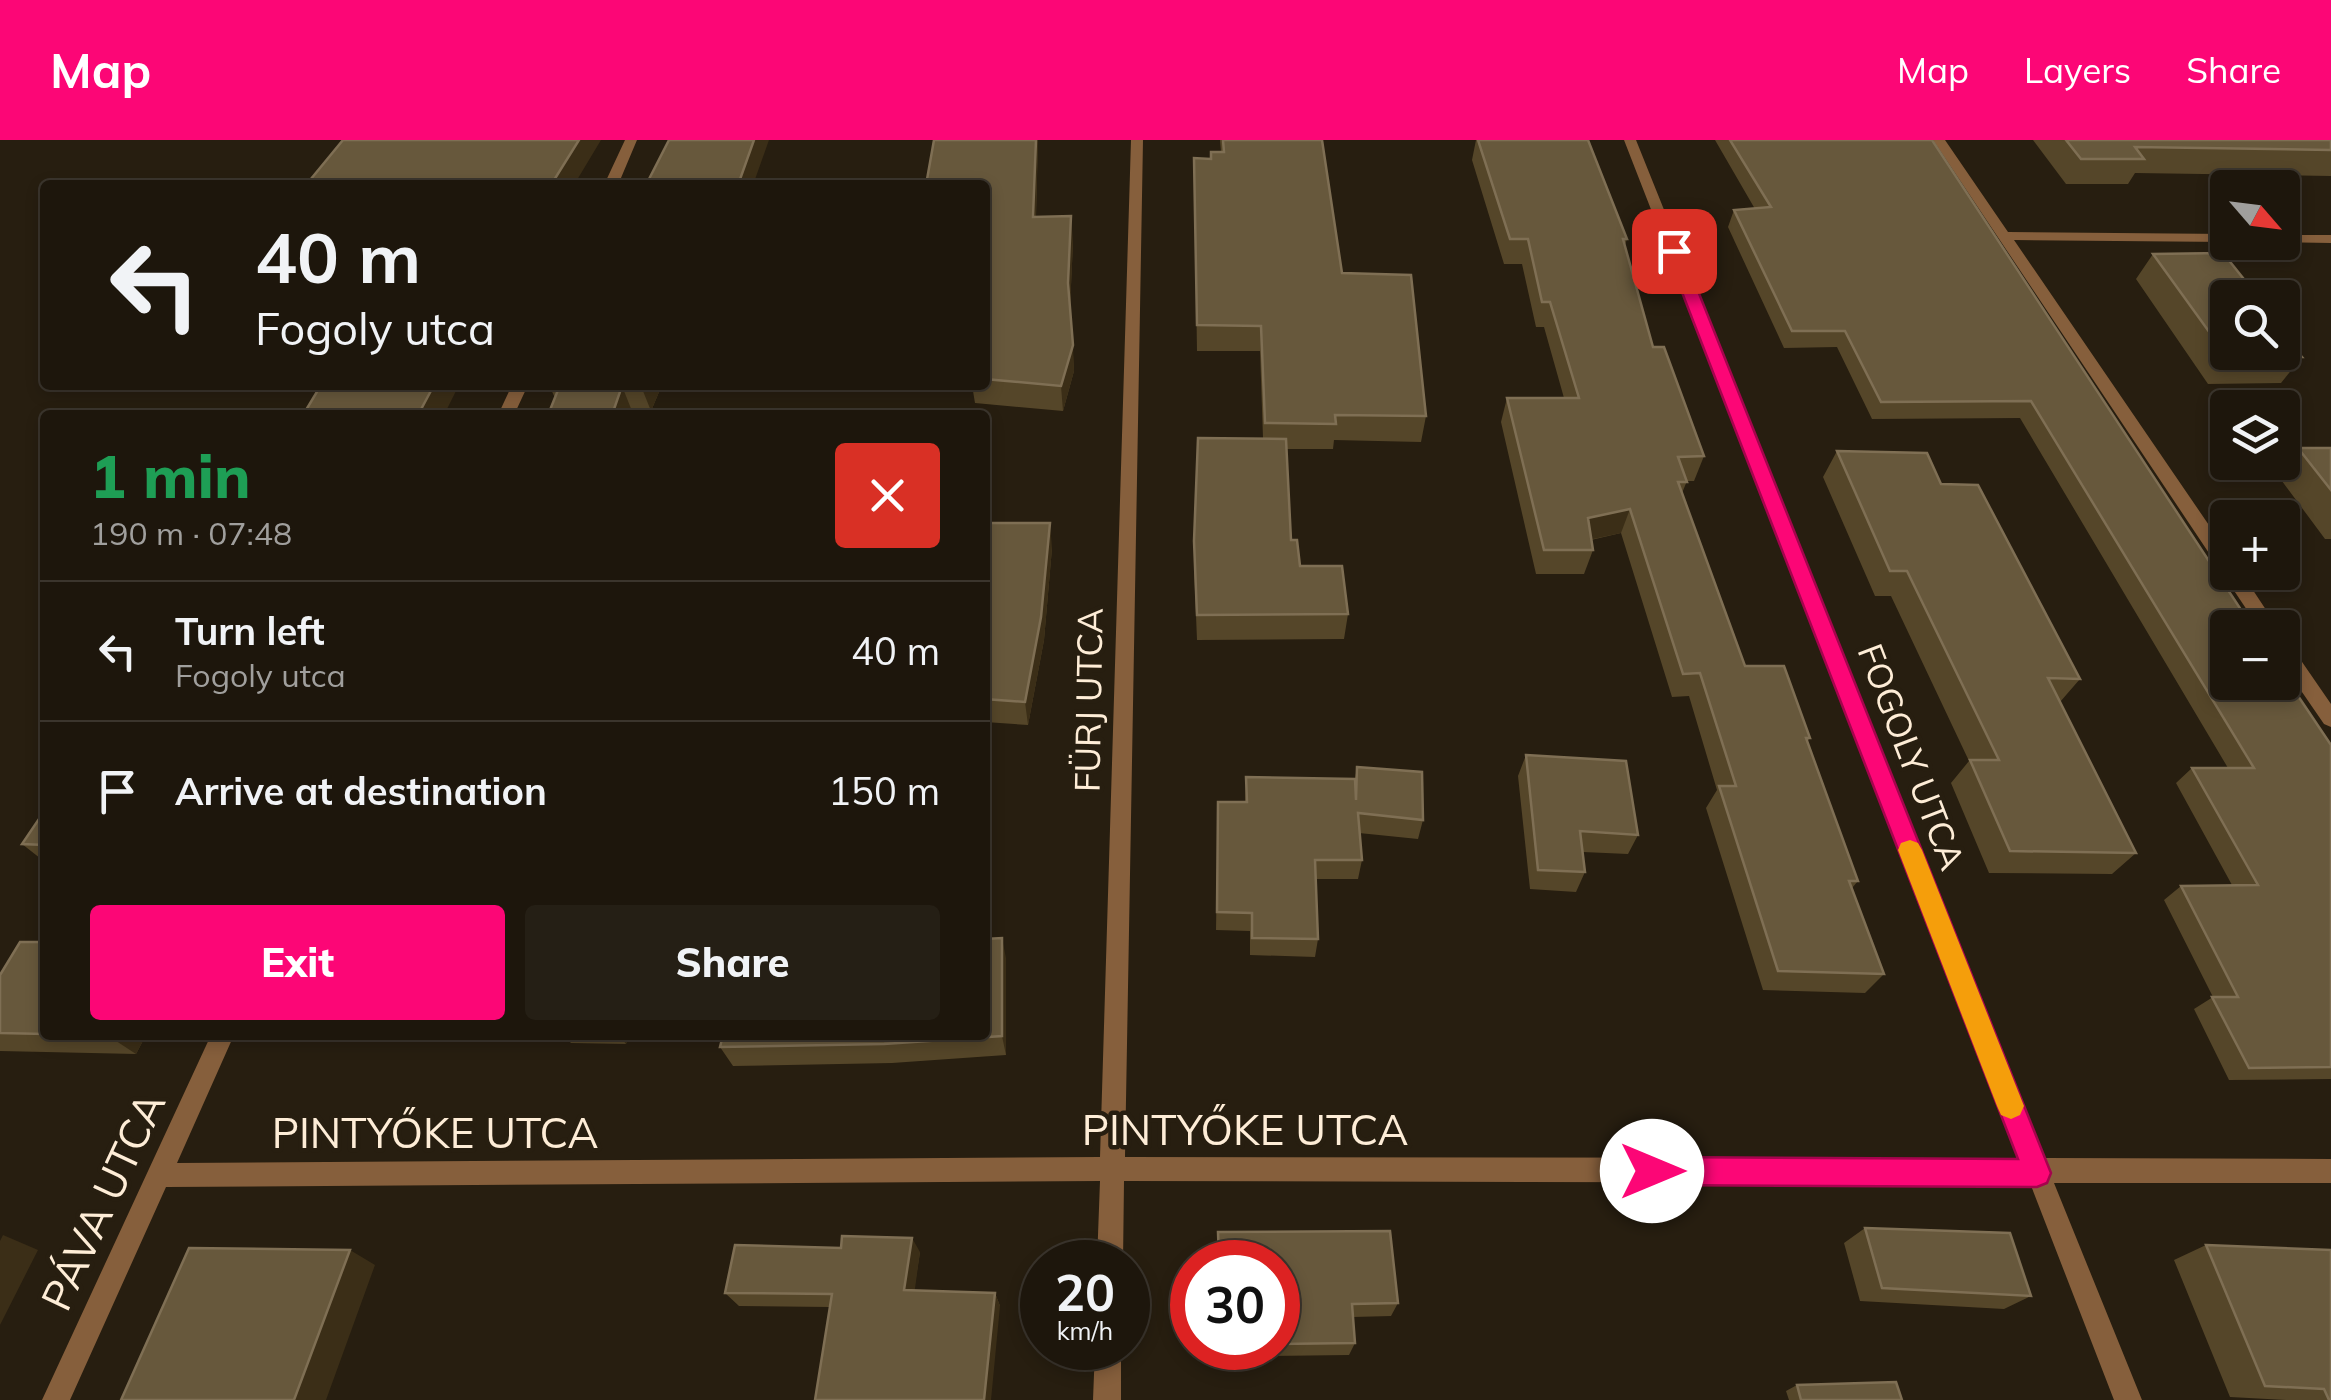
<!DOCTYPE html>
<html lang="en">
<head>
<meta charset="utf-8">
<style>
  :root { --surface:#1d160c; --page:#251f15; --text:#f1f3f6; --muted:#a09f9d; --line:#3b352d; --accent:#fc0676 }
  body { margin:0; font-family:Mulish,sans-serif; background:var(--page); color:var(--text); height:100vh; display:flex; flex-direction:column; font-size:38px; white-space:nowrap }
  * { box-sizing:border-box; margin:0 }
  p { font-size:32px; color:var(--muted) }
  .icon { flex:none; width:55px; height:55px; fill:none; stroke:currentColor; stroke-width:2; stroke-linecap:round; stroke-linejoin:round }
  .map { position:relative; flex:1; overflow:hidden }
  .panel { position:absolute; left:40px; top:270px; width:950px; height:630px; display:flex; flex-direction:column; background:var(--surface); border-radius:10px; box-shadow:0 5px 15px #0003,0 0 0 2px var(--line) }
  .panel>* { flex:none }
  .guide { position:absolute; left:40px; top:40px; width:950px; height:210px; border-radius:10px; box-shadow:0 5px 15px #0003,0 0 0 2px var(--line); background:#1d160c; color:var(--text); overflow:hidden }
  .needle { width:65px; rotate:118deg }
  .fabs { position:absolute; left:2210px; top:30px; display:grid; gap:20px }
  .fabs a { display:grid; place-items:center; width:90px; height:90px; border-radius:10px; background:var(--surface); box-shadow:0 5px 15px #0003,0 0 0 2px var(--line); font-size:50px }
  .speed { position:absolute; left:1020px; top:1100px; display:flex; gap:20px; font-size:50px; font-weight:700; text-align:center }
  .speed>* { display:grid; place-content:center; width:130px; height:130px; border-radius:50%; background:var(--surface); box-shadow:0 5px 15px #0003,0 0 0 2px var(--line); line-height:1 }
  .speed small { font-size:25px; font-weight:400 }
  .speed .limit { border:15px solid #d22; background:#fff; color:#111 }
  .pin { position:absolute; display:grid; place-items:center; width:85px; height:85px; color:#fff; margin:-42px; border-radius:20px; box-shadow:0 5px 15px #0006 }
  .me { position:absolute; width:110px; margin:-55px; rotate:90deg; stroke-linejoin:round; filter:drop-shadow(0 0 8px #0008) }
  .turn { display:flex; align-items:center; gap:35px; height:210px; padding:0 50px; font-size:45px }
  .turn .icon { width:130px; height:130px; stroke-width:2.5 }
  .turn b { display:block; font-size:70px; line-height:85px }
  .round { display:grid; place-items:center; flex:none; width:105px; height:105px; border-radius:10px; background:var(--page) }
  .head { display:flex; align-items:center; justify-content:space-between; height:170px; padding:0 50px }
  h1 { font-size:60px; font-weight:800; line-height:75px; color:#1e9e55 }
  .primary-button { display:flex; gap:20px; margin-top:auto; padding:20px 50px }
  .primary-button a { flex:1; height:115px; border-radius:10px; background:var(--accent); color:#fff; font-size:40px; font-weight:800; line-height:115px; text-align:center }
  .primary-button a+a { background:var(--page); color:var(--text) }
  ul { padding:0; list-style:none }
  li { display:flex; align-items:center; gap:30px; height:140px; padding:0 50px; border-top:2px solid var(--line) }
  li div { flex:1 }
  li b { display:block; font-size:38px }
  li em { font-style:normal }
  header { display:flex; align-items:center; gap:60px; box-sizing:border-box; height:140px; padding:0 50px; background:var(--accent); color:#fff }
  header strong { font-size:48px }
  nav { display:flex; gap:55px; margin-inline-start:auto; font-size:35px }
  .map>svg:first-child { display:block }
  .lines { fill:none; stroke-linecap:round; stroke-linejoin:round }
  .minor { fill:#865f3c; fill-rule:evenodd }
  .wall { fill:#554629 }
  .shaded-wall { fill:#3b2e17 }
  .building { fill:#67583c; stroke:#7f6f54; stroke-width:2.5 }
  .route { fill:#fc0676; stroke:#a4044d; stroke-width:2.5 }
  .slow { fill:#f59e0b }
  .labels { text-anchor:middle; stroke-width:9; stroke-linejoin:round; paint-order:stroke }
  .street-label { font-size:35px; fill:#feedd7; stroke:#271e10 }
  .near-street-label { font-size:42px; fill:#feedd7; stroke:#271e10 }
</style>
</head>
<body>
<header>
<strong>Map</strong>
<nav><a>Map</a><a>Layers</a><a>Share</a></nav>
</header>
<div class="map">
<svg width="2331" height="1260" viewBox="0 0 2331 1260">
  <rect width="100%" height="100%" fill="#271e10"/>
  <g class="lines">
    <path class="minor" d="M 625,0 L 637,0 L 618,45 L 604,45 Z
      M 1131,0 L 1143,0 L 1125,1017 L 2020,1018 L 1624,0 L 1636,0 L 2045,1018 L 2331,1019 L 2331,1043 L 2054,1043 L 2142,1260 L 2114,1260 L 2030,1043 L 1124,1041 L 1123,1122 L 1097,1122 L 1100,1041 L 166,1047 L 70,1260 L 42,1260 L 211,895 L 234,895 L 177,1023 L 1100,1017 Z
      M 1933,0 L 1945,0 L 2008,92 L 2228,94 L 2228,102 L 2014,100 L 2228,413 L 2228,432 L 2241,432 L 2278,488 L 2259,488 Z
      M 2282,95 L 2331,95 L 2331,103 L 2279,102 L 2282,102 Z
      M 512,245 L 528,245 L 514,275 L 498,275 Z
      M 2282,501 L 2289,503 L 2331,564 L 2331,587 L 2324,584 L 2282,523 Z
      M 1095,1208 L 1121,1208 L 1121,1260 L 1093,1260 Z"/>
  </g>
  <path class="wall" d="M 934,0 L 1038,0 L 1036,77 L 1073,102 L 1070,167 L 1074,231 L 1063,271 L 975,263 L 972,245 L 985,245 L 985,45 Z
    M 1220,0 L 1322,0 L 1342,133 L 1426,276 L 1421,302 L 1334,300 L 1333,309 L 1287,309 L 1291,400 L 1300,426 L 1348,474 L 1344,499 L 1197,500 L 1194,426 L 1198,298 L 1263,298 L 1260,211 L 1197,211 L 1194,18 L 1211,19 L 1221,12 Z
    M 1476,0 L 1588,0 L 1627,99 L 1625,105 L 1653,207 L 1704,316 L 1694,341 L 1687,341 L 1682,353 L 1745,526 L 1810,598 L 1807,602 L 1858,741 L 1852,748 L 1884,834 L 1865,853 L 1763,850 L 1706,668 L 1717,650 L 1689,556 L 1672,557 L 1621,393 L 1591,400 L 1593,410 L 1584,434 L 1536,434 L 1501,282 L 1507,258 L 1564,258 L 1544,187 L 1536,187 L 1522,124 L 1504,124 L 1472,20 Z
    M 1715,0 L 1932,0 L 2331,605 L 2331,939 L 2229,940 L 2194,869 L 2213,857 L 2164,760 L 2181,746 L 2232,745 L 2176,643 L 2192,628 L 2228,628 L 2020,278 L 1872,279 L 1837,207 L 1784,208 L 1728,87 L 1734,70 L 1755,69 Z
    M 2033,0 L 2331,0 L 2331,36 L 2135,33 L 2128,44 L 2066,44 Z
    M 2153,114 L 2228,158 L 2302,217 L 2281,243 L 2208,244 L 2136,139 Z
    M 549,245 L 662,245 L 651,271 L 632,271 L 555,258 Z
    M 2298,308 L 2331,308 L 2331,399 L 2325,399 L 2276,333 Z
    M 1837,311 L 1941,344 L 2080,539 L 2060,562 L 2136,713 L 2112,734 L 1989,733 L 1951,643 L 1969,621 L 1891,456 L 1875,456 L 1823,337 Z
    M 985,383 L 1052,408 L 1044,500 L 1028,585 L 985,582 Z
    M 1526,615 L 1638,695 L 1628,714 L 1583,712 L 1585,732 L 1576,752 L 1530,749 L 1518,636 Z
    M 1357,627 L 1423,680 L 1418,699 L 1359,693 L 1362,720 L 1358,739 L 1316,739 L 1318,799 L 1315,817 L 1250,815 L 1250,791 L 1216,790 L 1218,662 L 1245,662 L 1246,637 L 1355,639 Z
    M 45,670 L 45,722 L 22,704 Z
    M 45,802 L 45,895 L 146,895 L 136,914 L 0,911 L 0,835 Z
    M 1006,818 L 1006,915 L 892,923 L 733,926 L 720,907 Z
    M 563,895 L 629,895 L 626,904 L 571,903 Z
    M 1865,1088 L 2031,1156 L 2004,1169 L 1860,1161 L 1844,1103 Z
    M 1218,1092 L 1398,1163 L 1391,1176 L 1353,1177 L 1355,1203 L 1349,1215 L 1265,1216 L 1264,1208 L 1278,1208 L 1278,1122 L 1217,1122 Z
    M 2206,1105 L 2331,1110 L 2331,1260 L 2286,1260 L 2230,1257 L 2174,1120 Z
    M 920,1112 L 914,1150 L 995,1153 L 1000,1166 L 830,1167 L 739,1166 L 725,1153 Z
    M 1797,1245 L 1902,1260 L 1789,1260 L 1786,1251 Z"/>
  <path class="shaded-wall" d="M 579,0 L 601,0 L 574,45 L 551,45 Z
    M 754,0 L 769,0 L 753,45 L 738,45 Z
    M 1036,0 L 1038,0 L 1035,102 L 1033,77 Z
    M 1071,76 L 1073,102 L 1070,168 L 1068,143 Z
    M 1073,205 L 1074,231 L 1063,271 L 1061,246 Z
    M 434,245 L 459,245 L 444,275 L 418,275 Z
    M 642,245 L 662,245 L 651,271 L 641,246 Z
    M 622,246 L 632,271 L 630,275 L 612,275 Z
    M 1630,369 L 1621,393 L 1579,402 L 1588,378 Z
    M 1050,383 L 1052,408 L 1044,500 L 1028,585 L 1025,562 Z
    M 1002,798 L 1006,818 L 1006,915 L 1002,896 Z
    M 107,895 L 146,895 L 136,914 Z
    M 619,895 L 629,895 L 626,904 Z
    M 3,1095 L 38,1110 L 0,1185 L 0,1101 Z
    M 912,1098 L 920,1112 L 913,1163 L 904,1150 Z
    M 350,1110 L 375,1125 L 326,1260 L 294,1260 Z
    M 995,1153 L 1000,1166 L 991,1260 L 984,1260 Z"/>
  <path class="building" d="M 343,0 L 579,0 L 551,45 L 306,45 Z
    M 669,0 L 754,0 L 738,45 L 646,45 Z
    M 934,0 L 1036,0 L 1033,77 L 1071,76 L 1068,143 L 1073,205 L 1061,246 L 985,239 L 985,197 L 989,185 L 985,186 L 985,45 L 926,45 Z
    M 1223,0 L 1322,0 L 1342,133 L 1411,135 L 1426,276 L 1335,275 L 1336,284 L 1265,283 L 1261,186 L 1197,185 L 1194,18 L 1211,19 L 1211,12 L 1224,12 Z
    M 1478,0 L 1588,0 L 1627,99 L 1623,99 L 1653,207 L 1664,207 L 1704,316 L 1678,317 L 1687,342 L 1678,342 L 1745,526 L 1784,526 L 1810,598 L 1806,598 L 1858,741 L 1849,741 L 1884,834 L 1778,831 L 1719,646 L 1736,646 L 1700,533 L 1683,534 L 1630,369 L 1588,378 L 1593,410 L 1544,410 L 1507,258 L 1579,258 L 1550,162 L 1542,162 L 1528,99 L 1510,99 Z
    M 1730,0 L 1932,0 L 2253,488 L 2228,488 L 2228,542 L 2282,542 L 2282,532 L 2331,605 L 2331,927 L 2249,928 L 2212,857 L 2238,857 L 2181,746 L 2258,745 L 2192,628 L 2254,628 L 2031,261 L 1881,262 L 1845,191 L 1792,191 L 1734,70 L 1771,67 Z
    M 2066,0 L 2331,0 L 2331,10 L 2135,7 L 2144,19 L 2081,19 Z
    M 2223,113 L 2259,158 L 2228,158 L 2228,212 L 2282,212 L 2282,194 L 2302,217 L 2228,218 L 2153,114 Z
    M 321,245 L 434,245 L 418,275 L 303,275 Z
    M 560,245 L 642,245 L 622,246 L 612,275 L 548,275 Z
    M 1198,298 L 1286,299 L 1291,400 L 1297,400 L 1300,426 L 1342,426 L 1348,474 L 1197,475 L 1194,401 Z
    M 2298,308 L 2331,308 L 2331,350 Z
    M 1837,311 L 1927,313 L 1941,344 L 1978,345 L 2080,539 L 2048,538 L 2136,713 L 2010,711 L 1970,620 L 1999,620 L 1907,431 L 1890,431 Z
    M 985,383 L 1050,383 L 1041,477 L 1025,562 L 985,559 Z
    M 1526,615 L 1626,621 L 1638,695 L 1580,691 L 1585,732 L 1538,730 Z
    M 1357,627 L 1422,632 L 1423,680 L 1358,673 L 1362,720 L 1315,720 L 1318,799 L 1252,798 L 1252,773 L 1217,772 L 1218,662 L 1247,662 L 1246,637 L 1355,639 L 1356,660 Z
    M 45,670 L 45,705 L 22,704 Z
    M 1002,798 L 1002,896 L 884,904 L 720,907 L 723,895 L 985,895 L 985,799 Z
    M 20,802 L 45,802 L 45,894 L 0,893 L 0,835 Z
    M 1865,1088 L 2010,1093 L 2031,1156 L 1882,1148 Z
    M 1390,1091 L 1398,1163 L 1352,1164 L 1355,1203 L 1278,1204 L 1278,1122 L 1219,1122 L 1218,1092 Z
    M 842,1096 L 912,1098 L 904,1150 L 995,1153 L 984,1260 L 815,1260 L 832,1154 L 725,1153 L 735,1105 L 841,1108 Z
    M 2206,1105 L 2331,1110 L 2331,1260 L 2329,1260 L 2324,1249 L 2265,1246 Z
    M 189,1108 L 350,1110 L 294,1260 L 121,1260 Z
    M 1896,1242 L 1902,1260 L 1801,1260 L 1797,1245 Z"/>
  <path class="route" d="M 1674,106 L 1682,111 L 2051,1033 L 2047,1043 L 2037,1047 L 1652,1045 L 1642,1041 L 1638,1031 L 1642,1022 L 1652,1017 L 2018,1019 L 1666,111 Z"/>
  <path class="slow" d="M 1910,700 L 1918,703 L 1922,710 L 2024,966 L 2020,975 L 2011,979 L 2001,975 L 1997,966 L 1898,710 L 1901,703 Z"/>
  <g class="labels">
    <g class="street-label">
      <text transform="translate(1089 560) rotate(-89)" y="12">FÜRJ UTCA</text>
      <text transform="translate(1911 617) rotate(69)" y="12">FOGOLY UTCA</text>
    </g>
    <g class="near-street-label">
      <text x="1245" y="1005">PINTYŐKE UTCA</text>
      <text x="435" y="1008">PINTYŐKE UTCA</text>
      <text transform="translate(103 1061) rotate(-65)" y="15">PÁVA UTCA</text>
    </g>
  </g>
</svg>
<div class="fabs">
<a><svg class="needle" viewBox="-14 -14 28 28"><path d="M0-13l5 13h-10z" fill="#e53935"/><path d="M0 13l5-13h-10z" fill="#a09f9d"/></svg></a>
<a><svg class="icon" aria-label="search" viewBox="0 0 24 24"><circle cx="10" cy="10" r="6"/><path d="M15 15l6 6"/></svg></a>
<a><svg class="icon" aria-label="layers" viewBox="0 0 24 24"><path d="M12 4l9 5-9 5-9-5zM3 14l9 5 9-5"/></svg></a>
<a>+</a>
<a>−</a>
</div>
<div class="speed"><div>20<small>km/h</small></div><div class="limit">30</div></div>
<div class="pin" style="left:1674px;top:111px;background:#d93025"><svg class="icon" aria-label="arrive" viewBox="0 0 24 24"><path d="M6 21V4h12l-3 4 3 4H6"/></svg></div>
<svg class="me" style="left:1652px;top:1031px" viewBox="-20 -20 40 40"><circle r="19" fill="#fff"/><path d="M0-13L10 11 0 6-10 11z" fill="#fc0676"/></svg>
<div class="guide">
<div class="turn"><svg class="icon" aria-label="left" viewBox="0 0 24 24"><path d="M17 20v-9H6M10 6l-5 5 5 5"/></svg><div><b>40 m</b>Fogoly utca</div></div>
</div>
<section class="panel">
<div class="head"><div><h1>1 min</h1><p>190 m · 07:48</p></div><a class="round" style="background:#d93025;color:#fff"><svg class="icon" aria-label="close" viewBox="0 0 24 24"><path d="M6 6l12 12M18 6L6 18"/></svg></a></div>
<ul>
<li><svg class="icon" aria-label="left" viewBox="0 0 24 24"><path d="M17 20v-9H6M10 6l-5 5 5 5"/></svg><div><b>Turn left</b><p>Fogoly utca</p></div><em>40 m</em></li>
<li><svg class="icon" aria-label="arrive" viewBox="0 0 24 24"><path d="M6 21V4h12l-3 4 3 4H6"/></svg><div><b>Arrive at destination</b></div><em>150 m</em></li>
</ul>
<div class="primary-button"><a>Exit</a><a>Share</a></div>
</section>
</div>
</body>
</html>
